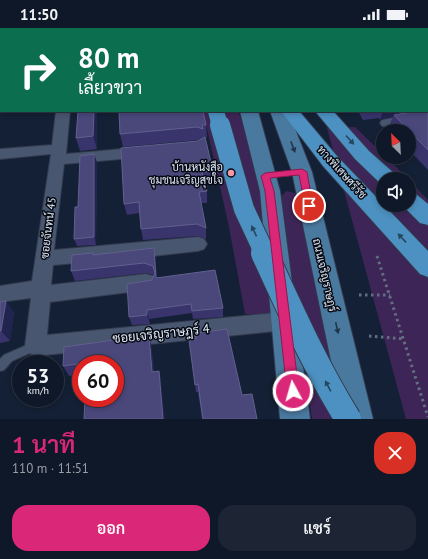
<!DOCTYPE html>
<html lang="th">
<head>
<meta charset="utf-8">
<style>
  :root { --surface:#0f1828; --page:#1d2534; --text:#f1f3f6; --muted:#9ba0a8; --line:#2f3745; --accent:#db2777 }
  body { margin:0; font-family:"PT Sans",Sarabun,sans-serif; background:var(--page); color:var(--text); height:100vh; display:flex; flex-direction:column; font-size:15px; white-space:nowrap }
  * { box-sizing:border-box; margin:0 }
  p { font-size:13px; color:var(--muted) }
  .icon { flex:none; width:22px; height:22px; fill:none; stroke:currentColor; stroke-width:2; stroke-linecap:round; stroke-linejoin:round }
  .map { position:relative; height:391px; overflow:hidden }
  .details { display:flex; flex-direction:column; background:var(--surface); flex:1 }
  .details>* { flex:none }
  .hud { position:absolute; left:0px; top:0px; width:428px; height:84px; box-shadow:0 2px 6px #0003,0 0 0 1px var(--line); background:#0b6e4f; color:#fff; overflow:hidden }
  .needle { width:26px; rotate:336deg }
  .tools { position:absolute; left:376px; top:96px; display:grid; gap:8px }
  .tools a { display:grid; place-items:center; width:40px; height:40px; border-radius:50%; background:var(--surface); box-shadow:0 2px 6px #0003,0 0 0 1px var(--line); font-size:20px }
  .speed { position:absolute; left:12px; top:327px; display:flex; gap:8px; font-size:20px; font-weight:700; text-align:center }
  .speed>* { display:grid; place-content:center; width:52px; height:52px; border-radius:50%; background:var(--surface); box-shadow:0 2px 6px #0003,0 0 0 1px var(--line); line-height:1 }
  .speed small { font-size:10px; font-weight:400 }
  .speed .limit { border:6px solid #d22; background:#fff; color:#111 }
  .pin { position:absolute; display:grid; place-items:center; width:34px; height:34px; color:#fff; margin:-17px; border:2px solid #fff; border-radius:50%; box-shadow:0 1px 4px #0007 }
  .me { position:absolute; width:44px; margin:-22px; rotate:354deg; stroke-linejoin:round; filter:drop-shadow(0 0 3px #0008) }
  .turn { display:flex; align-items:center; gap:14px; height:84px; padding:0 12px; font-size:18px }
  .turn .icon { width:52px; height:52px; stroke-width:2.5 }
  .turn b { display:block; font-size:28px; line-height:34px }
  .round { display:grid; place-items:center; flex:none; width:42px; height:42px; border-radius:16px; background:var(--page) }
  .overview { display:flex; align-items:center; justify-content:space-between; height:68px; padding:0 12px }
  h1 { font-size:24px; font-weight:600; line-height:30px; color:var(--accent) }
  .action { display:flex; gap:8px; margin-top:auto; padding:8px 12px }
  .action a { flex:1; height:46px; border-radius:16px; background:var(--accent); color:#fff; font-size:16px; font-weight:600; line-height:46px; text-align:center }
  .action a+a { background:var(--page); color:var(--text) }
  .status { display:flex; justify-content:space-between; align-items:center; height:28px; padding:0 20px; background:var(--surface); direction:ltr }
  .status svg { height:11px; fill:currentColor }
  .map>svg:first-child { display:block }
  .green { fill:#3e2557 }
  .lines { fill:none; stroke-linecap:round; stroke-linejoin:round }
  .service-casing { stroke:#33394c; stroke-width:2 }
  .minor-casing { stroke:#33394c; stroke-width:2 }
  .primary-casing { stroke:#33394c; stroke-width:2 }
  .motorway-casing { stroke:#33394c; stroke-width:2 }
  .path { stroke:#636e81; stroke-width:3; stroke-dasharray:2.5 3.5; stroke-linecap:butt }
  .service { fill:#48566f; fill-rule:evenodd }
  .minor { fill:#48566f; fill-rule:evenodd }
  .primary { fill:#4a79a0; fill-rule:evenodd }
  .motorway { fill:#4c91c1; fill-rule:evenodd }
  .motorway-bridge-far2-casing { stroke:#33394c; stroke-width:17; stroke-linecap:butt }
  .motorway-bridge-far1-casing { stroke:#33394c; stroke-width:22; stroke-linecap:butt }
  .motorway-bridge-casing { stroke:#33394c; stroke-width:28; stroke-linecap:butt }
  .motorway-bridge-far2 { stroke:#4c91c1; stroke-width:16 }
  .motorway-bridge-far1 { stroke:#4c91c1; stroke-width:20 }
  .motorway-bridge { stroke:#4c91c1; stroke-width:26 }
  .wall { fill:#39346c }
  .shaded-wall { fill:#222450 }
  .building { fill:#4a477b; stroke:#62608e }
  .oneway { fill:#254761 }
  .oneway2 { fill:#21364b }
  .route { fill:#db2777; stroke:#8e194d }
  .poi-dot { fill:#f39aaa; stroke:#050a13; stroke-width:1.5 }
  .labels { text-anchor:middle; stroke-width:3; stroke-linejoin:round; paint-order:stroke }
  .poi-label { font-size:11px; fill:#dfe7f6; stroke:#050a13; text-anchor:end }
  .street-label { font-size:11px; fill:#dfe7f6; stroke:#050a13 }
  .near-street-label { font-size:13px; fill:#dfe7f6; stroke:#050a13 }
</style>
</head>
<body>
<div class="status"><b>11:50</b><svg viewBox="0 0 49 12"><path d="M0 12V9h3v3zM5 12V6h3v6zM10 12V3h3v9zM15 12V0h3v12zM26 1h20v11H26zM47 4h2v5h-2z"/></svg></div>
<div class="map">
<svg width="428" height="391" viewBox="0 0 428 391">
  <rect width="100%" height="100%" fill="#142035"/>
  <path class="green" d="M 203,83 L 238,83 L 254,129 L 262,163 L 272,286 L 245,286 L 229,199 Z
    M 355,99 L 383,126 L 383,129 L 386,129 L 408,151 L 383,151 L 383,177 L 409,177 L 409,152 L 428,172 L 428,391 L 406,391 L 327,100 Z
    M 286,163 L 295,165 L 301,172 L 344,391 L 312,391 L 281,169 Z"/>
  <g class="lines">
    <g class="service-casing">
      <path id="service" d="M 36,313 L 39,315 L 41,318 L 39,321 L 12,333 L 4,342 L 0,343 L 0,331 L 4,327 Z"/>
    </g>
    <g class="minor-casing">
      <path id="minor" d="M 65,0 L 75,0 L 75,1 L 65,1 Z
        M 0,16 L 1,16 L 1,22 L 0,22 Z
        M 0,51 L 1,51 L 1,59 L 0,59 Z
        M 56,83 L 70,83 L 66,126 L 144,119 L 149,121 L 151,124 L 149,127 L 144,129 L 64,136 L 54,222 L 198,209 L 204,211 L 207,216 L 204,221 L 198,223 L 135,230 L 53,237 L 51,257 L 146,246 L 153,248 L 155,254 L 153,260 L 146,262 L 50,274 L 47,307 L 285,284 L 292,287 L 295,293 L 292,299 L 285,302 L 36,328 L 29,325 L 25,318 L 31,270 L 0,274 L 0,258 L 32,253 L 51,126 L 0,131 L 0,121 L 52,117 Z
        M 428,84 L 428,92 L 387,99 L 382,98 L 380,95 L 382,92 L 387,91 Z"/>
    </g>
    <g class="primary-casing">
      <path id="primary" d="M 210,0 L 224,0 L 224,1 L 210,1 Z
        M 240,0 L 254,0 L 254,1 L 240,1 Z
        M 240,83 L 258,83 L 280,163 L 310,391 L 280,391 L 260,163 Z
        M 270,83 L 288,83 L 312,144 L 373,391 L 343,391 L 292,144 Z"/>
    </g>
    <g class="motorway-casing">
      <path id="motorway" d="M 185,0 L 199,0 L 200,1 L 186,1 Z
        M 226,0 L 240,0 L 241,1 L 227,1 Z
        M 252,0 L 266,0 L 267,1 L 253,1 Z
        M 281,83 L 299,83 L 337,128 L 428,223 L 428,249 L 420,246 L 323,138 Z
        M 315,83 L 333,83 L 369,123 L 395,146 L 398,151 L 383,151 L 383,157 L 381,156 L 355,131 Z
        M 409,163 L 416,166 L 428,176 L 428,197 L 420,195 L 402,177 L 409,177 Z"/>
    </g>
    <path class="path" d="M 377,228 L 428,389
      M 359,267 L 390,267
      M 369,308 L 404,311"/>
    <use href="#service" class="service"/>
    <use href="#minor" class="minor"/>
    <use href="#primary" class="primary"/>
    <use href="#motorway" class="motorway"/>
    <g class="motorway-bridge-far2-casing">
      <path id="motorway-bridge-far2" d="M 216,83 L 220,98"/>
    </g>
    <g class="motorway-bridge-far1-casing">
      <path id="motorway-bridge-far1" d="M 220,97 L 244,181 L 265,226"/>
    </g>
    <g class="motorway-bridge-casing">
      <path id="motorway-bridge" d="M 264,225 C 290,281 315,338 348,391"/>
    </g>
    <use href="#motorway-bridge-far2" class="motorway-bridge-far2"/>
    <use href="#motorway-bridge-far1" class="motorway-bridge-far1"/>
    <use href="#motorway-bridge" class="motorway-bridge"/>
  </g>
  <path class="wall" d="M 297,0 L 428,0 L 427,1 L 297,1 Z
    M 428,19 L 428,142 L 409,122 L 409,103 L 391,103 L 388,100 L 393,89 L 380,92 L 379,90 L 363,92 L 358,83 L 427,83 Z
    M 78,83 L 97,83 L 97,121 L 80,123 L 76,110 Z
    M 206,97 L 207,109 L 205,110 L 213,143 L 213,154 L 205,155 L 207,163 L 207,175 L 201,175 L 206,200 L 206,211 L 198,208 L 143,212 L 141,201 L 139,185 L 127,187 L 124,176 L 199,112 L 198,112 L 123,119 L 120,106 Z
    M 97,134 L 96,217 L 77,218 L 74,211 L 78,179 Z
    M 154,220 L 155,229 L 157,250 L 223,280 L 223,289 L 193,291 L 192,285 L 149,291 L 150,296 L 132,297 L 129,289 L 152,252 L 154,247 L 146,245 L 75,253 L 71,243 L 93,227 Z
    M 0,274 L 14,284 L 10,313 L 0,315 Z
    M 196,305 L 242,367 L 257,391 L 202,391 L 198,364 L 196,364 L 189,312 L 196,311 Z
    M 149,307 L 151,317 L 154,344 L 159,343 L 161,353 L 115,336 L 81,336 L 81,346 L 69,348 L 63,338 Z"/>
  <path class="shaded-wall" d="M 373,0 L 378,0 L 378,1 L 364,1 Z
    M 414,0 L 428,0 L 428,10 L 427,11 L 427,1 L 409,1 Z
    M 427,71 L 428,71 L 428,83 L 394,87 L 393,89 L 380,92 L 383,83 L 427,83 Z
    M 94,83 L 97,83 L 97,121 L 93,108 Z
    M 94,126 L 97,134 L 96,217 L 94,209 Z
    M 154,220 L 155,229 L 158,259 L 156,250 Z
    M 6,273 L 14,284 L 10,313 L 1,303 Z
    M 147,282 L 149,291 L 150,296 L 147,287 Z
    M 149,307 L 151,317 L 154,354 L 152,344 Z
    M 159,343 L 161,353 L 165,391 L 163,391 Z"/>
  <path class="building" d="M 307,0 L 373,0 L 364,1 L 308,1 Z
    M 379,0 L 414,0 L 409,1 L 379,1 Z
    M 427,18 L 428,19 L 428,71 L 427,71 Z
    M 427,81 L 428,81 L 428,122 L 394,87 L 417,83 L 427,83 Z
    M 78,83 L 94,83 L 93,108 L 76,110 Z
    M 119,83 L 203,83 L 206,97 L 202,97 L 203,101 L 197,99 L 120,106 Z
    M 205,109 L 213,143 L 202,144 L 207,163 L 199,164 L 206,200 L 197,196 L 141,201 L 139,174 L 124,176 L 121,120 L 198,113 Z
    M 94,126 L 94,209 L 74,211 L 75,179 L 78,179 L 80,128 Z
    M 154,220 L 156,250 L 215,242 L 223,280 L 192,283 L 191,276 L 147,282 L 147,287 L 129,289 L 127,256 L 152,252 L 155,245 L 153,238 L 144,235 L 71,243 L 72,227 L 93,225 L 93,227 Z
    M 6,273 L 1,303 L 0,303 L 0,274 Z
    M 227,301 L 242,367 L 252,366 L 257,391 L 203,391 L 198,356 L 195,357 L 189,312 L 196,311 L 196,305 Z
    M 149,307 L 152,344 L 159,343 L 163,391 L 84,391 L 85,370 L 115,370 L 115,336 L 85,336 L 85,335 L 63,338 L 64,319 Z"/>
  <defs><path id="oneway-solid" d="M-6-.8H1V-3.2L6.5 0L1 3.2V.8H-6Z"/></defs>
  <g class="oneway">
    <use href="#oneway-solid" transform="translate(350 112) rotate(48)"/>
    <use href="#oneway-solid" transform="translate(254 203) rotate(-115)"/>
    <use href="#oneway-solid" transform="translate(402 210) rotate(-133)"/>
    <use href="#oneway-solid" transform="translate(328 358) rotate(-118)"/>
  </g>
  <g class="oneway2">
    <use href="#oneway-solid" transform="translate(293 119) rotate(69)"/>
    <use href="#oneway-solid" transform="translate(337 300) rotate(77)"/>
  </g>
  <path class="route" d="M 302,141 L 307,144 L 313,178 L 309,181 L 305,178 L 299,147 L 270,150 L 274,163 L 299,363 L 297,367 L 293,369 L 288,367 L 287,363 L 265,163 L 261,148 L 265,145 Z"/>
  <circle class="poi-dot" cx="231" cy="145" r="4"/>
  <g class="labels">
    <g class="poi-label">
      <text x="223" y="143">บ้านหนังสือ<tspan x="223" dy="13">ชุมชนเจริญสุขใจ</tspan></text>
    </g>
    <g class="street-label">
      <text transform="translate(342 144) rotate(48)" y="4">ทางพิเศษศรีรัช</text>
      <text transform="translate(48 200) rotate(-83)" y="4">ซอยจันทน์ 45</text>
      <text transform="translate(325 247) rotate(77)" y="4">ถนนเจริญราษฎร์</text>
    </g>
    <g class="near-street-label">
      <text transform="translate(161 305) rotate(-6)" y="5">ซอยเจริญราษฎร์ 4</text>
    </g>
  </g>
</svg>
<div class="tools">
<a><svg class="needle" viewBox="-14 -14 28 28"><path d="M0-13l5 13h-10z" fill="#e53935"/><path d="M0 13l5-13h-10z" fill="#9ba0a8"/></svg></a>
<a><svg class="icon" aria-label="sound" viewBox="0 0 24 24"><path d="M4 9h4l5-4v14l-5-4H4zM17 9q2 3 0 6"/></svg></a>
</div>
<div class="speed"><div>53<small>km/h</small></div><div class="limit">60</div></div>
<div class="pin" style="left:309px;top:178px;background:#d93025"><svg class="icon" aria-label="arrive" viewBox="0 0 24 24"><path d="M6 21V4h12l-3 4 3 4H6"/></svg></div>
<svg class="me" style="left:293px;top:363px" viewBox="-20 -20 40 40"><circle r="17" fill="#db2777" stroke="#fff" stroke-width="3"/><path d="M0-11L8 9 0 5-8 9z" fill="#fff"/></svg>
<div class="hud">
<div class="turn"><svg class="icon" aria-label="right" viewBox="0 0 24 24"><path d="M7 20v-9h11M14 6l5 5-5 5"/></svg><div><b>80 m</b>เลี้ยวขวา</div></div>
</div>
</div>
<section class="details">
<div class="overview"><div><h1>1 นาที</h1><p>110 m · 11:51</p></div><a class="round" style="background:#d93025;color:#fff"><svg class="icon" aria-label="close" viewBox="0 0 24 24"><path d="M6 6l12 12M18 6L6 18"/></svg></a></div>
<div class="action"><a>ออก</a><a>แชร์</a></div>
</section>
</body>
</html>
